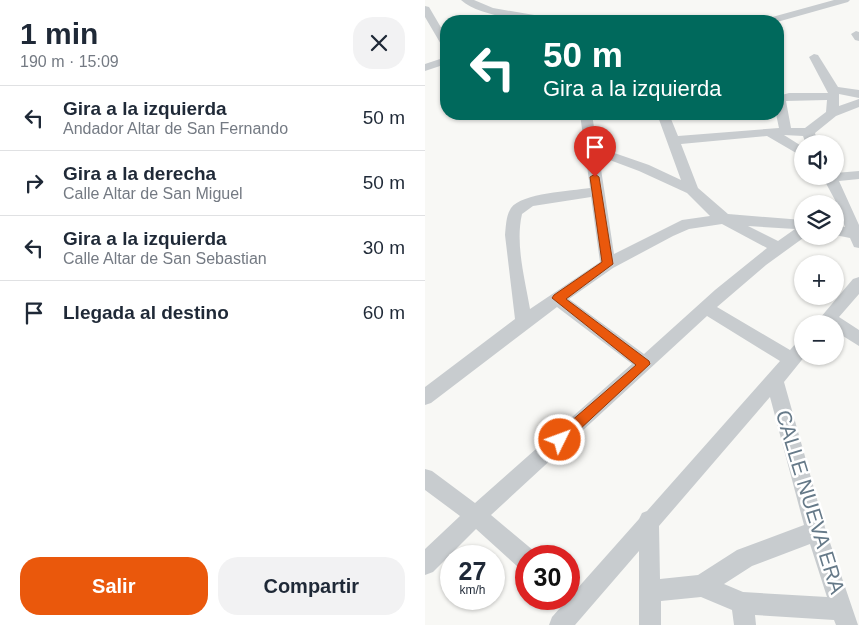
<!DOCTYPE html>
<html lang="es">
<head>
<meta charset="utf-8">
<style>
  :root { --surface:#fff; --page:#f2f2f3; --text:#1f2937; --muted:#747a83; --line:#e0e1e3; --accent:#ea580c }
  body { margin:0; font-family:Arial,sans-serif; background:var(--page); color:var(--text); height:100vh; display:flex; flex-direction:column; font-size:19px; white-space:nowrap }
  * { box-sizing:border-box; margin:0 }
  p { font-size:16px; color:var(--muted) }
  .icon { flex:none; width:28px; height:28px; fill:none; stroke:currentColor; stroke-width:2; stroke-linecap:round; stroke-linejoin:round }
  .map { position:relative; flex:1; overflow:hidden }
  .side { display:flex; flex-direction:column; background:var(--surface); width:425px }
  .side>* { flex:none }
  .banner { position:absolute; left:15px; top:15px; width:344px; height:105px; border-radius:20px; box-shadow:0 1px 4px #0004; background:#00695c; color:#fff; overflow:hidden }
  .buttons { position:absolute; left:369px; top:135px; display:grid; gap:10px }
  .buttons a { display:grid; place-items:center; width:50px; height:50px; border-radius:50%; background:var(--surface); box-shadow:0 1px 4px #0004; font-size:25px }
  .speed { position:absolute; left:15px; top:545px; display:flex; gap:10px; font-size:25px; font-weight:700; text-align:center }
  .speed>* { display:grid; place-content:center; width:65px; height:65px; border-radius:50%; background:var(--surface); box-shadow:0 1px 4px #0004; line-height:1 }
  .speed small { font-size:12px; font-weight:400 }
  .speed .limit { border:8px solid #d22; background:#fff; color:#111 }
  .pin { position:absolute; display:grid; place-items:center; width:42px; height:42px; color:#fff; margin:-51px -21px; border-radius:50% 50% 50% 0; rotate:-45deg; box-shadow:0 0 5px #0007 }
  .pin .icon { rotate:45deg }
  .me { position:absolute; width:55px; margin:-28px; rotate:48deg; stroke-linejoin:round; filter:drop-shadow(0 0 4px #0008) }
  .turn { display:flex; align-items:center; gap:18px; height:105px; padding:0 20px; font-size:22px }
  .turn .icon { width:65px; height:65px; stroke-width:2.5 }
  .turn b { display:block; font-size:35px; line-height:42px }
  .round { display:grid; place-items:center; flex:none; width:52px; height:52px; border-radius:20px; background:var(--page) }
  .summary { display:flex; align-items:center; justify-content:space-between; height:85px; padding:0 20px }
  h1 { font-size:30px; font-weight:700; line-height:38px }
  .cta { display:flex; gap:10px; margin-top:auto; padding:10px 20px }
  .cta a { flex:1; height:58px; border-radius:20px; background:var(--accent); color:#fff; font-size:20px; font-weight:700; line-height:58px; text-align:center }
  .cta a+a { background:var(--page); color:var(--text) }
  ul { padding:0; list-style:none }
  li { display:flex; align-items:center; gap:15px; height:65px; padding:0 20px; border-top:1px solid var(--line) }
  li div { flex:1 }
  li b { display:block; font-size:19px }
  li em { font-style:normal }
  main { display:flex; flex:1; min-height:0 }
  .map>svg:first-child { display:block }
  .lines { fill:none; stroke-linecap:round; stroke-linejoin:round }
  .minor { fill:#c8cccf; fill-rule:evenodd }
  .route { fill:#ea580c; stroke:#983908 }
  .labels { text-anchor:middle; stroke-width:5; stroke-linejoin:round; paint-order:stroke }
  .near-street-label { font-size:21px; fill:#657988; stroke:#fff }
</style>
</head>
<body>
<main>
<section class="side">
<div class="summary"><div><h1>1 min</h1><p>190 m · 15:09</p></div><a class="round"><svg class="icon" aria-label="close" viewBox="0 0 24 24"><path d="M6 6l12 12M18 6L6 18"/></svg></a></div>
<ul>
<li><svg class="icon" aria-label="left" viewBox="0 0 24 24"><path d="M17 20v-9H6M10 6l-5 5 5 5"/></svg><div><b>Gira a la izquierda</b><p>Andador Altar de San Fernando</p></div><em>50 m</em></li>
<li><svg class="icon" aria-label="right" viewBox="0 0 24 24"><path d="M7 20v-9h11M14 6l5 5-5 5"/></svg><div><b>Gira a la derecha</b><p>Calle Altar de San Miguel</p></div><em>50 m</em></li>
<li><svg class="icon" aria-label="left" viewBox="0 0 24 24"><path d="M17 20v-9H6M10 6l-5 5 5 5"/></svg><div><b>Gira a la izquierda</b><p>Calle Altar de San Sebastian</p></div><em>30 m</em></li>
<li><svg class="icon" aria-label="arrive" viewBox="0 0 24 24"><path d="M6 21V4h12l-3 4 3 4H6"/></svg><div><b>Llegada al destino</b></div><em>60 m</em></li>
</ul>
<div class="cta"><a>Salir</a><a>Compartir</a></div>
</section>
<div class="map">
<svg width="434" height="625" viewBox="0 0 434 625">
  <rect width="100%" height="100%" fill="#f8f8f5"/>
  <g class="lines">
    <path class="minor" d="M 36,0 L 49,0 L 68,8 L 115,16 L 120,19 L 118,21 C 96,21 52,15 36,0 Z
      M 409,0 L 425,0 L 423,2 L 352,22 L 339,21 L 340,19 Z
      M 0,6 L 4,7 L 21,36 L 21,47 L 17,46 L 0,17 Z
      M 431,31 L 434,32 L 434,41 L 430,40 L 426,34 Z
      M 389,54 L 393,55 L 413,87 L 434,90 L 434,98 L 414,94 L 414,106 L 434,99 L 434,107 L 411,116 L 390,133 L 393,144 L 381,144 L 378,136 L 359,135 L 378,147 L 378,157 L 342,136 L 256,144 L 273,188 L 303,214 L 378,220 L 378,236 L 381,236 L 341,265 L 292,307 L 365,350 L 372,342 L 378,340 L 378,356 L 380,356 L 359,382 L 401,531 L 433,625 L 411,625 L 409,620 L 330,615 L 331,625 L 309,625 L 307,610 L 276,597 L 236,601 L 236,625 L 214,625 L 214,551 L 150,625 L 124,625 L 127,617 L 214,519 L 217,513 L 222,511 L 355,361 L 282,316 L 66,515 L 109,551 L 111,556 L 101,556 L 101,570 L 93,567 L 51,529 L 8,572 L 0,575 L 0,549 L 35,516 L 0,490 L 0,469 L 7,471 L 50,503 L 207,364 L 132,307 L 6,403 L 0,405 L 0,387 L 90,319 L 80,235 C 81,225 81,216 86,208 C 97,193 146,191 165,188 L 155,114 L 167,114 L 172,147 L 224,165 L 256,180 L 232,114 L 244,114 L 253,136 L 354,128 L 351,114 L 353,96 L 364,93 L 403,93 L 384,57 ZM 402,100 L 401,112 L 380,128 L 366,128 L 361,101 ZM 174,156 L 214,171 L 262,193 L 285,216 L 257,220 L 189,254 ZM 166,197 L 175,262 L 105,309 C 100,279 90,244 97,214 L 108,206 ZM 297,224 L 342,248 L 290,290 L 219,354 L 144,299 L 188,268 L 248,236 L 264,229 ZM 323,226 L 370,229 L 353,241 ZM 345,397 L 379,525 L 312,550 L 273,575 L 235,579 L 234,526 ZM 385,544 L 402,597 L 318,592 L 299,584 L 327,566 Z
      M 21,57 L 21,64 L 0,71 L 0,64 Z
      M 434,171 L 434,179 L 414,181 L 434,225 L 434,248 L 429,247 L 425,238 L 410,235 L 410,225 L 420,227 L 410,200 L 397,176 L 410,176 L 410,173 Z
      M 434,277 L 434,294 L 414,317 L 434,330 L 434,346 L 410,331 L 410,324 L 390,324 L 428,279 Z"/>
  </g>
  <path class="route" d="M 170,174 L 174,177 L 188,264 L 141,299 L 224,361 L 225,364 L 139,444 L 135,446 L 130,444 L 128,440 L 130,435 L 211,365 L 127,298 L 129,295 L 177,262 L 165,177 Z"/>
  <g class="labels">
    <g class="near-street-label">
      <text transform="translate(385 502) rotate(73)" y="7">CALLE NUEVA ERA</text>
    </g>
  </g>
</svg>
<div class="buttons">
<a><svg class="icon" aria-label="sound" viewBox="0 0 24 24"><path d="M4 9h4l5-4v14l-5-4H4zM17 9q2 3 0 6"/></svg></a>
<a><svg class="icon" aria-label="layers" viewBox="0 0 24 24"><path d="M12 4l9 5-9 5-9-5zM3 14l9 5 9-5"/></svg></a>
<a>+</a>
<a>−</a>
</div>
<div class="speed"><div>27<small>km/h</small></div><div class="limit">30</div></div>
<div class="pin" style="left:170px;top:177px;background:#d93025"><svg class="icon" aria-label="arrive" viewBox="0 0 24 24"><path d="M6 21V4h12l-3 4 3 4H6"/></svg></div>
<svg class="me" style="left:135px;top:440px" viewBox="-20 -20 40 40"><circle r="17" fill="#ea580c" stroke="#fff" stroke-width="3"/><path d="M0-11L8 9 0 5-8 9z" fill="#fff"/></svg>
<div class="banner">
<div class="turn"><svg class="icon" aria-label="left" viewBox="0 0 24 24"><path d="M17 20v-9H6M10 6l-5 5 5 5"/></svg><div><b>50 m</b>Gira a la izquierda</div></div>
</div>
</div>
</main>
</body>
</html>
